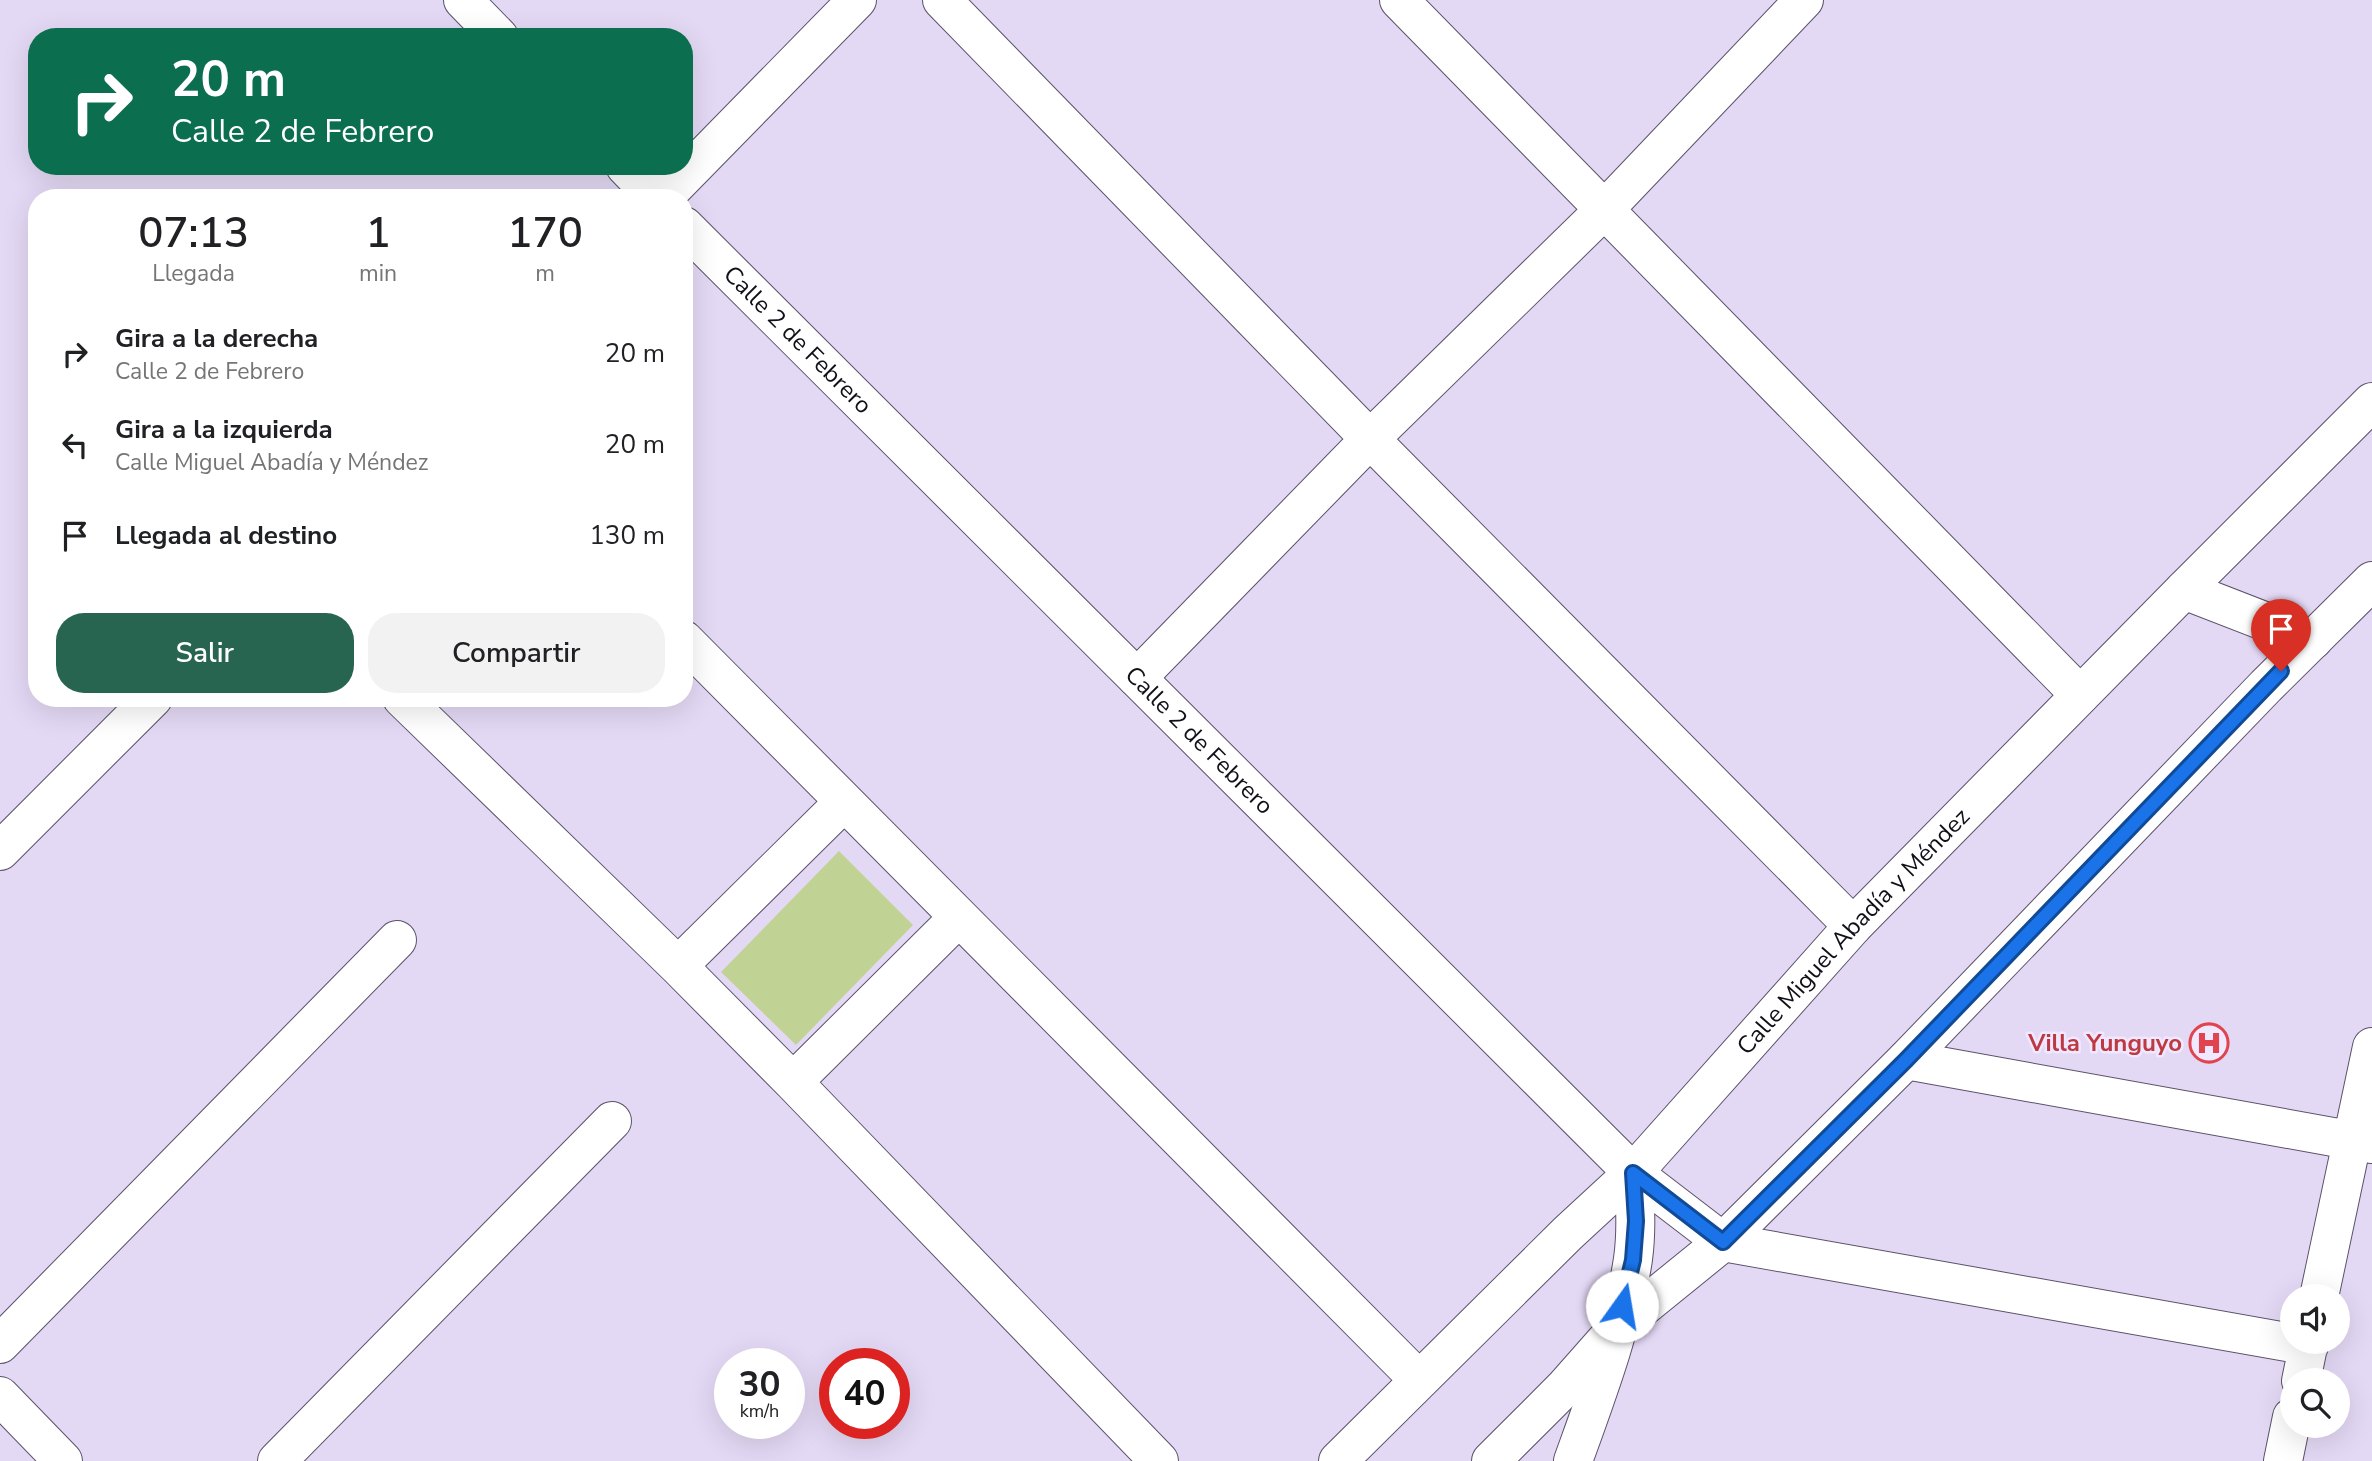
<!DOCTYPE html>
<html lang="es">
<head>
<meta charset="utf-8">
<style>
  :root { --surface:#fff; --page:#f2f2f2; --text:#202124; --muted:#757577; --accent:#276551 }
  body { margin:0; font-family:"Nunito Sans",sans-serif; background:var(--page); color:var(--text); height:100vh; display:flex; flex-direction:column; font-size:26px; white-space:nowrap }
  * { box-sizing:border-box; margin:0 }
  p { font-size:23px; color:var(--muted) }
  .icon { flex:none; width:38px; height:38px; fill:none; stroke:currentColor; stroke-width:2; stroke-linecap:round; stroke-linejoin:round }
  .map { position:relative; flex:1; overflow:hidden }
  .sheet { position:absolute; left:28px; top:189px; width:665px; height:518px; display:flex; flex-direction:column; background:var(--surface); border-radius:28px; box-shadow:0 7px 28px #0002 }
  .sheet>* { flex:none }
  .hud { position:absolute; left:28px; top:28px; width:665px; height:147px; border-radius:28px; box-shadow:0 7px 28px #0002; background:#0b6e4f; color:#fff; overflow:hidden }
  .fabs { position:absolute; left:2280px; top:1284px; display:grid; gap:14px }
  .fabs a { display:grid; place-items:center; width:70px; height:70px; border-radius:50%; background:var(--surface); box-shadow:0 7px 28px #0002; font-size:35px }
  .speed { position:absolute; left:714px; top:1348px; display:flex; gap:14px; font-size:35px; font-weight:700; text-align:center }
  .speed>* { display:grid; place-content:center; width:91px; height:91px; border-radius:50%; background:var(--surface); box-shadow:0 7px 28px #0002; line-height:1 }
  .speed small { font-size:18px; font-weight:400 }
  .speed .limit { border:10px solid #d22; background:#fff; color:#111 }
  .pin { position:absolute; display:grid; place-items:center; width:60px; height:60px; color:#fff; margin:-72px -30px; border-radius:50% 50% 50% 0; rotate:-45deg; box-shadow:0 0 7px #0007 }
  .pin .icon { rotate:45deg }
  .me { position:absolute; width:77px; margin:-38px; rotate:13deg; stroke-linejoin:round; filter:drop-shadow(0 0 5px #0008) }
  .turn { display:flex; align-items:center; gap:24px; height:147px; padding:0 28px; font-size:32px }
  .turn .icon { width:91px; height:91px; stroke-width:2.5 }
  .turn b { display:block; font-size:49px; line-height:60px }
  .eta { display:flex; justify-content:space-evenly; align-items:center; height:119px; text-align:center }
  .eta b { font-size:42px; font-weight:600; line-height:49px }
  .action { display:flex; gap:14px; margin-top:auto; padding:14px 28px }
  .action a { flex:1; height:80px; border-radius:28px; background:var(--accent); color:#fff; font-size:28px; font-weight:600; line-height:80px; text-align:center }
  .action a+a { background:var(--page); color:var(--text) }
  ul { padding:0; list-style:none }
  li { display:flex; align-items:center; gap:21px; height:91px; padding:0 28px }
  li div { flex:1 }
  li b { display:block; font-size:26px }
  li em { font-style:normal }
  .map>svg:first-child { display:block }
  .green { fill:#c0d394 }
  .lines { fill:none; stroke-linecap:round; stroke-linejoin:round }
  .minor-casing { stroke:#5b5269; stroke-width:40 }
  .tertiary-casing { stroke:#5b5269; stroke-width:40 }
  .minor { stroke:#fff; stroke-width:38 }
  .tertiary { stroke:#fff; stroke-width:38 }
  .route-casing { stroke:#114b97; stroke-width:18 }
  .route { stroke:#1a73e8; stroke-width:12 }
  .labels { text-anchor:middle; stroke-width:5; stroke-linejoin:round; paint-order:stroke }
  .street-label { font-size:24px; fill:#120f18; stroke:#f0e8fe }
  .health-label { font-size:24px; font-weight:bold; fill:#be3a42; stroke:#f0e8fe; text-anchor:end }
</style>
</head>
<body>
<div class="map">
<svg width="2372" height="1461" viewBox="0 0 2372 1461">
  <rect width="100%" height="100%" fill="#e4d9f5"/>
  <path class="green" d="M 839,851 L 913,925 L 796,1045 L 721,972 Z"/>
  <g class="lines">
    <g class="minor-casing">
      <path id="minor" d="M 942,0 L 1370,439 L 1853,926
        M 1399,0 L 2080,695
        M 663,198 L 857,0
        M 2184,590 L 2313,640
        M 684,640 L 1419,1380
        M 1137,678 L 1370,439 L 1604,210 L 1804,0
        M 402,698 L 678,966 L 793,1082 L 1159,1461
        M 0,851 L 153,698
        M 678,966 L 844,802
        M 1906,1060 L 2372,1144
        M 793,1082 L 958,918
        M 2319,1297 L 2372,1047
        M 0,1344 L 397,940
        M 2301,1381 L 2309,1342
        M 0,1396 L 63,1461
        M 277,1461 L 612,1121
        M 1338,1461 L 1568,1233 L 1633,1173 L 1723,1242 L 2309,1346
        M 1491,1461 L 1564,1388 L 1617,1328
        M 2283,1461 L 2292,1417"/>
    </g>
    <g class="tertiary-casing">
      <g id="tertiary">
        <path d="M 463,0 L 499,37"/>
        <path d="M 625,166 L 656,198"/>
        <path id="s1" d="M 684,226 L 1633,1173"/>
        <path id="s2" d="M 1633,1173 L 1853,926 L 2184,590 L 2372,402"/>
        <path d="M 1617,1328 L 1723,1242 L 1906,1060 L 2266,686 L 2372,581"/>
        <path d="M 1573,1461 C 1596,1397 1623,1326 1633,1259 C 1637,1230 1635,1202 1633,1173"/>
      </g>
    </g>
    <use href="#minor" class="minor"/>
    <use href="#tertiary" class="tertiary"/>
  </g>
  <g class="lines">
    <g class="route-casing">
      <path id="route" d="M 1622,1306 L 1633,1260 L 1636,1221 L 1633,1173 L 1723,1242 L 1906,1060 L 2281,671"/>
    </g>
    <use href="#route" class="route"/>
  </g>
  <defs>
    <g id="hospital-ring" transform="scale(2.0125)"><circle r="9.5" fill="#f0e8fe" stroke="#e0444e" stroke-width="1.5"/><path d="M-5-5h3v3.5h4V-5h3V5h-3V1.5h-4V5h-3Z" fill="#e0444e"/></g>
  </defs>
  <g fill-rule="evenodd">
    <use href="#hospital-ring" x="2209" y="1043"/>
  </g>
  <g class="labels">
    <g class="street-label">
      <text dy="8" stroke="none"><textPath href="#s1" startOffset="161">Calle 2 de Febrero</textPath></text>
      <text dy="8" stroke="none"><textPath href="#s1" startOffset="728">Calle 2 de Febrero</textPath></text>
      <text dy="8" stroke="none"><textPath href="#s2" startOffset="327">Calle Miguel Abadía y Méndez</textPath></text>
    </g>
    <g class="health-label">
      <text x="2182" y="1051">Villa Yunguyo</text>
    </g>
  </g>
</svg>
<div class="fabs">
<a><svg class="icon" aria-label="sound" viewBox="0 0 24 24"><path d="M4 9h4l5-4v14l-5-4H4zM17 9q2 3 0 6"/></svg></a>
<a><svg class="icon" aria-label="search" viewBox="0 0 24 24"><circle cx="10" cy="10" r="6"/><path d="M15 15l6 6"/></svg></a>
</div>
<div class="speed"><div>30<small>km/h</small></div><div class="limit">40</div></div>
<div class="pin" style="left:2281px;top:671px;background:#d93025"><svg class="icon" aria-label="arrive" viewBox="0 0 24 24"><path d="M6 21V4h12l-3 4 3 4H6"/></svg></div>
<svg class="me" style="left:1622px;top:1306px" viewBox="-20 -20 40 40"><circle r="19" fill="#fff"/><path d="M0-13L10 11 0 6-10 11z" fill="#1a73e8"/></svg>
<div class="hud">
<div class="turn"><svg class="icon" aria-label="right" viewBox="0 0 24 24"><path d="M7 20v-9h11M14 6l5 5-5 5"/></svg><div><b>20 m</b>Calle 2 de Febrero</div></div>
</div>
<section class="sheet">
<div class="eta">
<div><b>07:13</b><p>Llegada</p></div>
<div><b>1</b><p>min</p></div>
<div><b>170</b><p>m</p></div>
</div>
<ul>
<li><svg class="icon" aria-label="right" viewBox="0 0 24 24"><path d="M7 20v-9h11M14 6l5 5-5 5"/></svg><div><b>Gira a la derecha</b><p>Calle 2 de Febrero</p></div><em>20 m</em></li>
<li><svg class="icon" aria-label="left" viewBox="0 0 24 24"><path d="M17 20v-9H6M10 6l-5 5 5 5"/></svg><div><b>Gira a la izquierda</b><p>Calle Miguel Abadía y Méndez</p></div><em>20 m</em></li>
<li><svg class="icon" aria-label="arrive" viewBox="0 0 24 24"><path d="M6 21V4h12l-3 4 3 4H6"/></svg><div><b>Llegada al destino</b></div><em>130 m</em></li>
</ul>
<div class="action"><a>Salir</a><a>Compartir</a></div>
</section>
</div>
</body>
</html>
